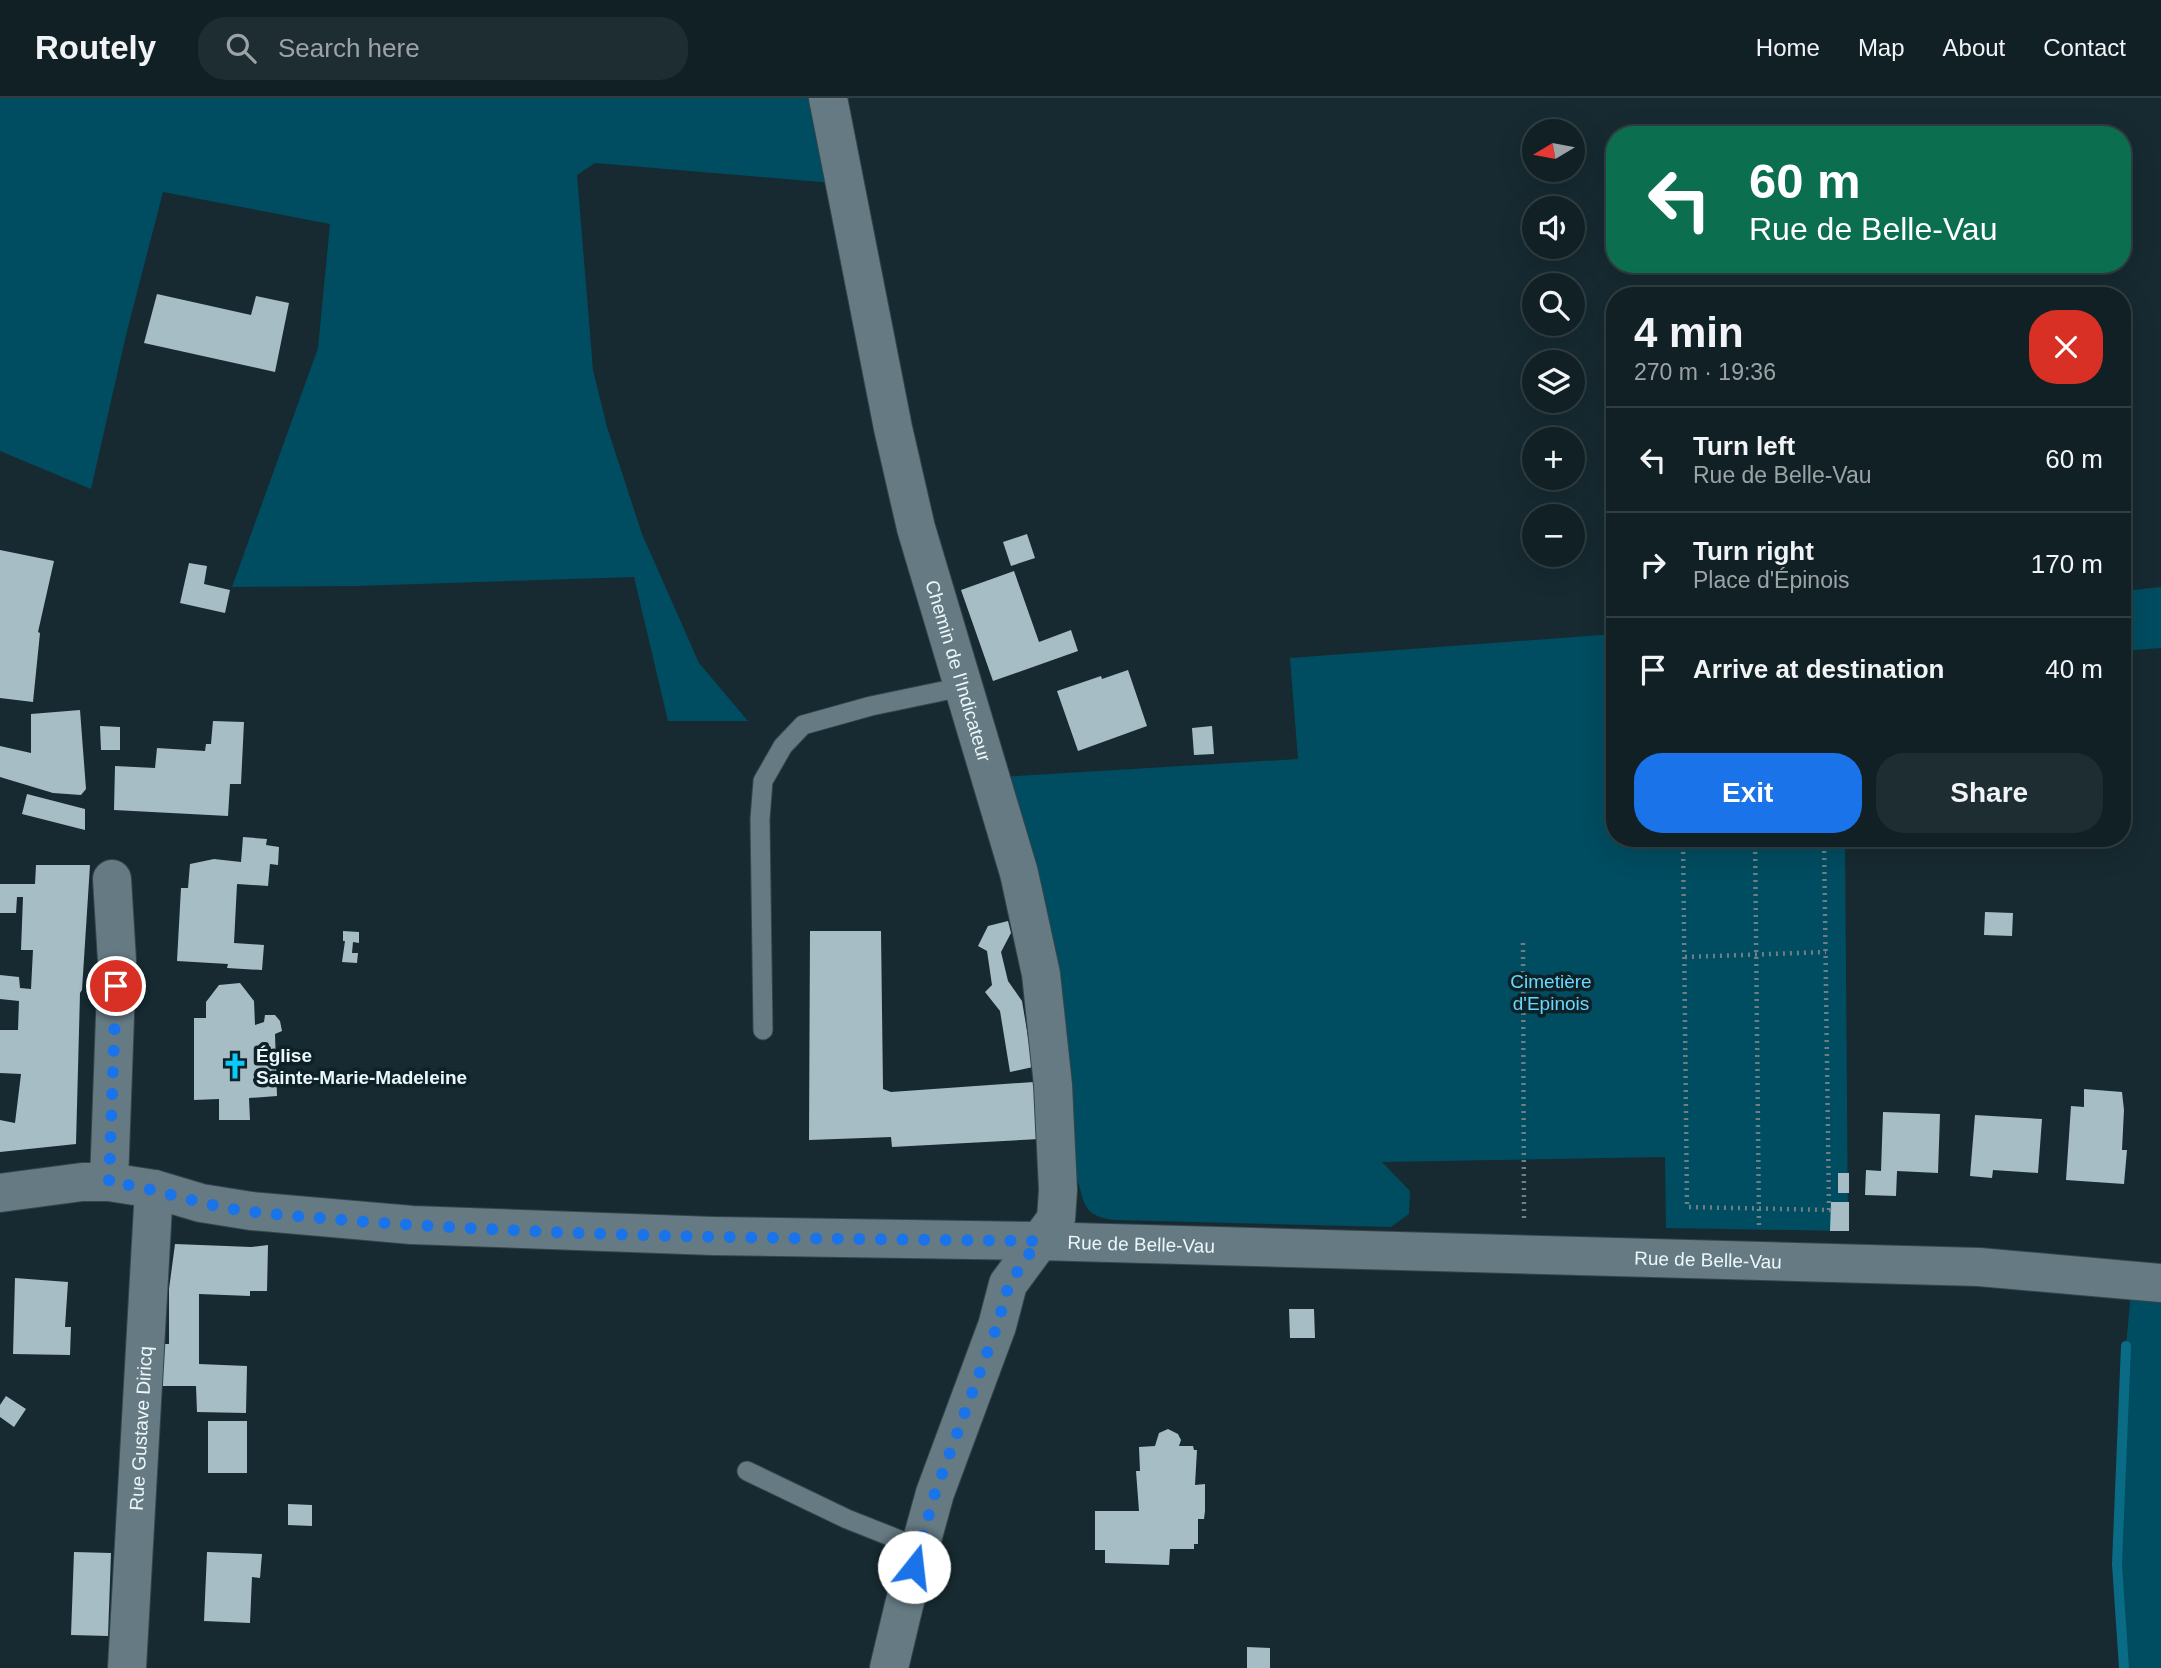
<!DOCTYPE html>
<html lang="en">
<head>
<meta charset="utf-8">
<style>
  :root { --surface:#112025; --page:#1e2d32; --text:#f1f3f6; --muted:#9ca3a7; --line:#303e42; --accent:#1a73e8 }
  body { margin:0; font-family:Arial,sans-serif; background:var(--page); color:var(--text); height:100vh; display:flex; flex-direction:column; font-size:26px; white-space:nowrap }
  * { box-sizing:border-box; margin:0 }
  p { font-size:23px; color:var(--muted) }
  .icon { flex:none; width:38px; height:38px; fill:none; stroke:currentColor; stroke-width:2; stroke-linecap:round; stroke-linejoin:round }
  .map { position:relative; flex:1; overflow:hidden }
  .panel { position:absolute; left:1606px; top:189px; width:525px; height:560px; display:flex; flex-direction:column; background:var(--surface); border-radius:28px; box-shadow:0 7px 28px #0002,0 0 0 2px var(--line) }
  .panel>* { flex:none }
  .guide { position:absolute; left:1606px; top:28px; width:525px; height:147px; border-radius:28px; box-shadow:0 7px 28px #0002,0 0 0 2px var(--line); background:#0b6e4f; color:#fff; overflow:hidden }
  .needle { width:46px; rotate:260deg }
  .tools { position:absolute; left:1522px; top:21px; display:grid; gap:14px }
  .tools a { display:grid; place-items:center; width:63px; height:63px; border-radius:50%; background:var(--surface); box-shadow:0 7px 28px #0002,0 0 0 2px var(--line); font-size:35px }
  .pin { position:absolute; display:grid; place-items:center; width:60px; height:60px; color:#fff; margin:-30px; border:4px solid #fff; border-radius:50%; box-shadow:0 2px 7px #0007 }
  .me { position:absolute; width:77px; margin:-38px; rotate:16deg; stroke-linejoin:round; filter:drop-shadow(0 0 5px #0008) }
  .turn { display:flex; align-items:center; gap:24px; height:147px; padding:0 28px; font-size:32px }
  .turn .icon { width:91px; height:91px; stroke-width:2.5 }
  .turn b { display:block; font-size:49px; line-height:60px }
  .round { display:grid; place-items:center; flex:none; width:74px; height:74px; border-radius:28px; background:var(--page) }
  .overview { display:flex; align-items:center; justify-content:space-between; height:119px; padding:0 28px }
  h1 { font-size:42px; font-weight:700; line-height:52px }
  .cta { display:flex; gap:14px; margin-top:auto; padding:14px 28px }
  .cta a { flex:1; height:80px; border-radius:28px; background:var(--accent); color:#fff; font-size:28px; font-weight:700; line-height:80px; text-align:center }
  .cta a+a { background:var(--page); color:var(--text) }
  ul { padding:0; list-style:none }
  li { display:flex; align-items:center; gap:21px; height:105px; padding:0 28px; border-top:2px solid var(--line) }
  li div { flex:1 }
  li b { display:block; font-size:26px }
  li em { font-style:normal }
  header { display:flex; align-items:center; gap:42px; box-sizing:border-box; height:98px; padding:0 35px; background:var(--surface); border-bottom:2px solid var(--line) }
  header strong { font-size:33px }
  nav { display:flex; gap:38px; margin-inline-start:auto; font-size:24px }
  .search { width:490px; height:63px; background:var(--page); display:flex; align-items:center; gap:18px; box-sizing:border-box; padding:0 24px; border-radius:28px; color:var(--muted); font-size:26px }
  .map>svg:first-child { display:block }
  .green { fill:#004c60 }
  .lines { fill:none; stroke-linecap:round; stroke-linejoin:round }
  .stream { stroke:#096b84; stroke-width:10 }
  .building { fill:#a6bdc6 }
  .service-casing { stroke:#35454b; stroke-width:21 }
  .minor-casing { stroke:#35454b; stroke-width:40 }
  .tertiary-casing { stroke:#35454b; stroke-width:40 }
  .path { stroke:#6f7f85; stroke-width:4.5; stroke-dasharray:2 5; stroke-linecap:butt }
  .service { stroke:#657a82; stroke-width:19 }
  .minor { stroke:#657a82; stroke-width:38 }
  .tertiary { stroke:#657a82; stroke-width:38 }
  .route { stroke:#1a73e8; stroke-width:12; stroke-dasharray:0 21.6 }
  .labels { text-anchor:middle; stroke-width:7; stroke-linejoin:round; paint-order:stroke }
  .street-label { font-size:19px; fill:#ebf7fb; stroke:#0d2127 }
  .park-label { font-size:19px; fill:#6ad7fc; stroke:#0d2127 }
  .poi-label { font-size:19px; font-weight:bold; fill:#ebf7fb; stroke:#0d2127; text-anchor:start }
</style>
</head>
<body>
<header>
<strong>Routely</strong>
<div class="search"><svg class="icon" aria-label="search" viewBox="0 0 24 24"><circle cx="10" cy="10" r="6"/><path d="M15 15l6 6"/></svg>Search here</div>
<nav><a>Home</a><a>Map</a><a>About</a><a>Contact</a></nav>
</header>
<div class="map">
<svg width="2161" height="1570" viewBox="0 0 2161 1570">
  <rect width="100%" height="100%" fill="#172a31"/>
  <path class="green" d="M 0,0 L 815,0 L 833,85 L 595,65 L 577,77 L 593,272 L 607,329 L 642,436 L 699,565 L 748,623 L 668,623 L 634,479 L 356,488 L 232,489 L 318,250 L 330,126 L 163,94 L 126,237 L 91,391 L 0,353 Z
    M 2161,489 L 2161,550 L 2123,553 L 2123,493 Z
    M 1615,536 L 1615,740 L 1845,740 L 1848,1133 L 1666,1130 L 1665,1059 L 1382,1064 L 1410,1093 L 1409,1116 L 1391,1129 L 1115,1122 C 1073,1117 1089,1096 1070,1068 L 1000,679 L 1298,661 L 1290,560 Z
    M 2131,1194 L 2161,1197 L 2161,1570 L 2124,1570 L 2117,1466 L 2126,1248 Z"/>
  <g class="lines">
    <path class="stream" d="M 2124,1570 L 2117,1466 L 2126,1248"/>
  </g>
  <path class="building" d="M 157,196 L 251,217 L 256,198 L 289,205 L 275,274 L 144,245 Z
    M 1027,436 L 1035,460 L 1011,468 L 1003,444 Z
    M 0,452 L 54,463 L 38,534 L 40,535 L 33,604 L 0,600 Z
    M 189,465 L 207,468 L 204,486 L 230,492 L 225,515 L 180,505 Z
    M 1014,473 L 1039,544 L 1071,532 L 1078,553 L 993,583 L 961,492 Z
    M 1128,572 L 1147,628 L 1078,653 L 1057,593 L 1101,578 L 1102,581 Z
    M 80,612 L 86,691 L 81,697 L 53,695 L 0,679 L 0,648 L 31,655 L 31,616 Z
    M 213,623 L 244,624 L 241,686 L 230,686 L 228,718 L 114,712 L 115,668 L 155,670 L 157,650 L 205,653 L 206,646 L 211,646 Z
    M 100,628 L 120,629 L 120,652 L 101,652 Z
    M 1212,628 L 1214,656 L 1194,657 L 1192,630 Z
    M 27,696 L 85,711 L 85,732 L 22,716 Z
    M 243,739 L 267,741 L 266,747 L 279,749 L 278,767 L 270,766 L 268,788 L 237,786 L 234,845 L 264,847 L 262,872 L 227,870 L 228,866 L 177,863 L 181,790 L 188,790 L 190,766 L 214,761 L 241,764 Z
    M 36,767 L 90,767 L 82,892 L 80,895 L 76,1046 L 0,1054 L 0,1022 L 15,1025 L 21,976 L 0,975 L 0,932 L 18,932 L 19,903 L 0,901 L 0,877 L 19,879 L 20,890 L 31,891 L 33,852 L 21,852 L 23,799 L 17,799 L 16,815 L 0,815 L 0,786 L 35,786 Z
    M 1985,814 L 2013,815 L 2012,838 L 1984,837 Z
    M 1008,823 L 1011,835 L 1001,854 L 1008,883 L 1022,903 L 1033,969 L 1010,974 L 1000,913 L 985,894 L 992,887 L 987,853 L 978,848 L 988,828 Z
    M 343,833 L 359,834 L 359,845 L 353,844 L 352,855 L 358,855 L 357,865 L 342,864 L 345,843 L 343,843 Z
    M 810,833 L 881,833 L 883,991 L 891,994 L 1034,984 L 1039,1041 L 892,1049 L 891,1039 L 809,1042 Z
    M 240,885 L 254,903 L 255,927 L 264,924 L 265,917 L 275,917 L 280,923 L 282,933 L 275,936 L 277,998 L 249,1000 L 250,1022 L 219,1022 L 219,1001 L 194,1002 L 194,920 L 206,920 L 206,904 L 219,887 Z
    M 2084,991 L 2122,994 L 2124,1012 L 2122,1052 L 2127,1052 L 2124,1086 L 2066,1082 L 2071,1008 L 2084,1009 Z
    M 1883,1014 L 1940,1016 L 1938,1075 L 1897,1073 L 1896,1098 L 1865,1097 L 1866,1072 L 1881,1073 Z
    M 1975,1017 L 2042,1021 L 2038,1075 L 1993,1072 L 1992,1080 L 1970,1078 Z
    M 1838,1075 L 1849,1075 L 1849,1095 L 1838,1095 Z
    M 1831,1104 L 1849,1104 L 1849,1133 L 1830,1133 Z
    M 175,1146 L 251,1149 L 268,1147 L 267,1193 L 250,1193 L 250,1198 L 199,1196 L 199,1266 L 247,1268 L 246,1315 L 197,1314 L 196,1288 L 160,1288 L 162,1246 L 169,1246 L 169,1191 Z
    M 15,1180 L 68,1184 L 65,1229 L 71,1229 L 70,1257 L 13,1256 Z
    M 1289,1211 L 1314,1211 L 1315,1240 L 1290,1240 Z
    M 6,1298 L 26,1311 L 14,1329 L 0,1319 L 0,1307 Z
    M 208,1323 L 247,1323 L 247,1375 L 208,1375 Z
    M 1168,1331 L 1178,1336 L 1181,1342 L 1179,1348 L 1193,1348 L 1194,1352 L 1197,1352 L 1195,1387 L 1205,1386 L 1205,1413 L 1204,1421 L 1198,1421 L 1198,1446 L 1194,1446 L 1194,1451 L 1170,1451 L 1169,1467 L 1105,1465 L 1105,1452 L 1095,1452 L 1095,1413 L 1139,1413 L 1136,1373 L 1140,1373 L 1139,1349 L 1155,1348 L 1159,1335 Z
    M 288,1406 L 312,1407 L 312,1428 L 288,1427 Z
    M 74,1454 L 111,1455 L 108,1538 L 71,1537 Z
    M 207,1454 L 262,1456 L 260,1480 L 252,1479 L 250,1525 L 204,1523 Z
    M 1247,1549 L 1270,1550 L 1270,1570 L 1247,1570 Z"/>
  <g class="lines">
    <g class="service-casing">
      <path id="service" d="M 763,932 L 760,721 L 763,683 L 783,648 L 803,627 L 871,608 L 962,589
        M 747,1373 L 847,1421 L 920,1450"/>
    </g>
    <g class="minor-casing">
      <g id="minor">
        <path id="s1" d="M 828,0 L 893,330 L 916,430 L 1019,775 L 1041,876 L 1053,987 L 1058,1092 L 1056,1121 L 1008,1186 L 997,1228 L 935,1395 L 904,1507 L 889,1570"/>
        <path d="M 109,1084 L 117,863 L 112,781"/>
        <path id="s2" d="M 127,1570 L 154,1091"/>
      </g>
    </g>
    <g class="tertiary-casing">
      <g id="tertiary">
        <path id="s3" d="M 0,1095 L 82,1084 L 109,1084 L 154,1091 L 201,1105 L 251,1113 L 412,1127 L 713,1138 L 1038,1143 L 1979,1169 L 2161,1185"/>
      </g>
    </g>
    <path class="path" d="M 1683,740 L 1687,1109 L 1829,1112 L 1824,740
      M 1755,740 L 1759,1128
      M 1523,845 L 1524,1120
      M 1685,859 L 1826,854"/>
    <use href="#service" class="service"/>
    <use href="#minor" class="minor"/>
    <use href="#tertiary" class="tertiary"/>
  </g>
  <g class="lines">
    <path class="route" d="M 116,888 L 109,1084 C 158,1090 204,1109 254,1114 C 514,1140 777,1140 1038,1143 L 1009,1186 L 997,1228 L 935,1395 L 914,1469"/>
  </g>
  <defs>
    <g id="church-bare" transform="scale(2.1)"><path d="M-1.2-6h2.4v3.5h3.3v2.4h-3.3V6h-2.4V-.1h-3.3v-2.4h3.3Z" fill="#0acafa" stroke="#0d2127" stroke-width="2.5" paint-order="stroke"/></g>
  </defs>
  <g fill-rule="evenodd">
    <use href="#church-bare" x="235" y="968"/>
  </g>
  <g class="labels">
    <g class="street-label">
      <text dy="7" stroke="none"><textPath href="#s1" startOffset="588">Chemin de l'Indicateur</textPath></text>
      <text dy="7" stroke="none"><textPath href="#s3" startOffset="1146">Rue de Belle-Vau</textPath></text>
      <text dy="7" stroke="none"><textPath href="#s3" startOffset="1713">Rue de Belle-Vau</textPath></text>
      <text dy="7" stroke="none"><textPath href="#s2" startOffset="240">Rue Gustave Diricq</textPath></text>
    </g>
    <g class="park-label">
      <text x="1551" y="890">Cimetière<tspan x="1551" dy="22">d'Epinois</tspan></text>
    </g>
    <g class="poi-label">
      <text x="256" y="964">Église<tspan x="256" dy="22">Sainte-Marie-Madeleine</tspan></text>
    </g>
  </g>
</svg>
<div class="tools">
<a><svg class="needle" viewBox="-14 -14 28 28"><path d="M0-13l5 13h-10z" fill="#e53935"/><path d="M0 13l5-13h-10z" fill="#9ca3a7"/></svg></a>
<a><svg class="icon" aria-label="sound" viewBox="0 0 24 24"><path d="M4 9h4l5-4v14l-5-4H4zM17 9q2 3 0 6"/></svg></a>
<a><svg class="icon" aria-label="search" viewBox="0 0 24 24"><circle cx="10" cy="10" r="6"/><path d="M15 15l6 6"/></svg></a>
<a><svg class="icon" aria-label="layers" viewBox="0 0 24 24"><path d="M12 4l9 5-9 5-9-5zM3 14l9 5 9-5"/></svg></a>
<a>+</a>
<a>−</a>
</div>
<div class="pin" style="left:116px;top:888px;background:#d93025"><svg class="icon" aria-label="arrive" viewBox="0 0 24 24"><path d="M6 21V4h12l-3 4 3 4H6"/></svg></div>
<svg class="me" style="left:914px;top:1469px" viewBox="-20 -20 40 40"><circle r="19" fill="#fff"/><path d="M0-13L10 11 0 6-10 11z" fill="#1a73e8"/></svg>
<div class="guide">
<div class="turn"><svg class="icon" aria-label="left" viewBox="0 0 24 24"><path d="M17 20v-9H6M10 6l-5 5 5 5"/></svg><div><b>60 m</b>Rue de Belle-Vau</div></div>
</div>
<section class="panel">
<div class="overview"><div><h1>4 min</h1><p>270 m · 19:36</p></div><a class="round" style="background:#d93025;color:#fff"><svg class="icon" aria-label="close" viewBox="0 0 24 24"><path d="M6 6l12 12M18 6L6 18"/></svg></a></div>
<ul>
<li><svg class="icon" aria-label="left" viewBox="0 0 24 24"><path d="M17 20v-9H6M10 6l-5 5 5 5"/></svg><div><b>Turn left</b><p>Rue de Belle-Vau</p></div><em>60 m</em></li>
<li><svg class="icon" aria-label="right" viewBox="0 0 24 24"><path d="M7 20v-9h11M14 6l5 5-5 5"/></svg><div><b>Turn right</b><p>Place d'Épinois</p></div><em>170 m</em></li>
<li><svg class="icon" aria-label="arrive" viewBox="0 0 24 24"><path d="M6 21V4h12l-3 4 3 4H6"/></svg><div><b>Arrive at destination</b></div><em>40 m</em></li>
</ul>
<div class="cta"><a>Exit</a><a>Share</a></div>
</section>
</div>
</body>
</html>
